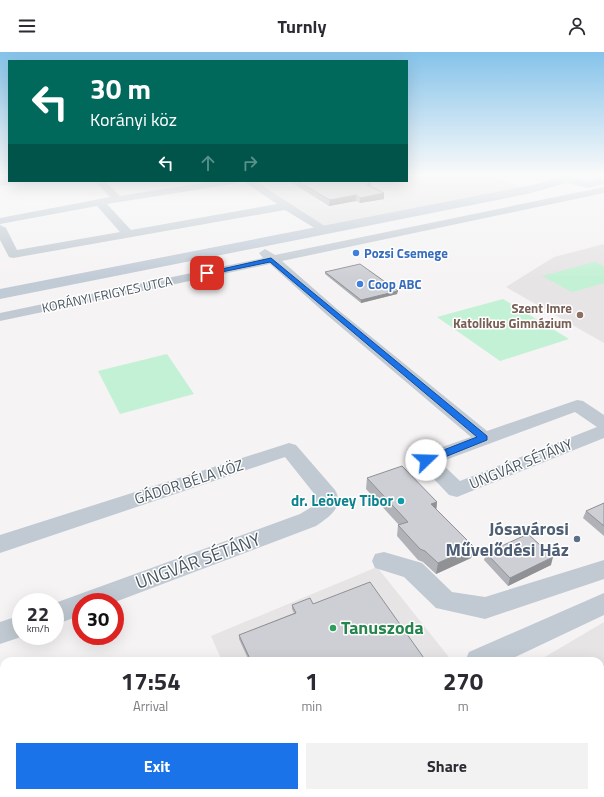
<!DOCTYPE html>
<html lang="en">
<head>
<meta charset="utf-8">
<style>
  :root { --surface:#fff; --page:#f2f2f3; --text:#2b2b33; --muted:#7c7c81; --accent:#1a73e8 }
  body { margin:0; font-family:"Titillium Web",sans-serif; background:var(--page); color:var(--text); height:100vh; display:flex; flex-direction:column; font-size:15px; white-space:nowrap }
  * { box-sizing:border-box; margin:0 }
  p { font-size:13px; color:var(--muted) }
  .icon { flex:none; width:22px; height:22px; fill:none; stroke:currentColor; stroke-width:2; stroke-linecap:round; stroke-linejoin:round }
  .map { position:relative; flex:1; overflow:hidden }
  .side { position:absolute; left:0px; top:605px; width:604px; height:140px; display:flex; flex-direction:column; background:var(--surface); border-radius:12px 12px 0 0; box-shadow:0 4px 16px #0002 }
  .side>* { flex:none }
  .top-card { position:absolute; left:8px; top:8px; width:400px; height:122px; border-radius:0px; box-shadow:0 4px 16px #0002; background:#00695c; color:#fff; overflow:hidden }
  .speed { position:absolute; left:12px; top:541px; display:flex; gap:8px; font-size:20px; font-weight:700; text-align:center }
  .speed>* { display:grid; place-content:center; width:52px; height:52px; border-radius:50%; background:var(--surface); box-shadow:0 4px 16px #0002; line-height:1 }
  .speed small { font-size:10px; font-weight:400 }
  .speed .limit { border:6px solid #d22; background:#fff; color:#111 }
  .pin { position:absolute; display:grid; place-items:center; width:34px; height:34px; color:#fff; margin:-17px; border-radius:8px; box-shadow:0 2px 6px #0006 }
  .me { position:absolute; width:44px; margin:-22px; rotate:69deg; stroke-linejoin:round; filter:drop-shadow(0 0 3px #0008) }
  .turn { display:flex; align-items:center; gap:14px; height:84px; padding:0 16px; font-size:18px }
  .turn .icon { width:52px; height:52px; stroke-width:2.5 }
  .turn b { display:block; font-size:28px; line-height:34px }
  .lanes { display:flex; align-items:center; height:38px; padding:0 16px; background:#0003; justify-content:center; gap:20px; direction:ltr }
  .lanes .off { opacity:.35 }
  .eta { display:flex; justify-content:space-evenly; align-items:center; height:68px; text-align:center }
  .eta b { font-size:24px; font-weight:700; line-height:28px }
  .cta { display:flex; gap:8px; margin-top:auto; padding:8px 16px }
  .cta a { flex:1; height:46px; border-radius:0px; background:var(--accent); color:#fff; font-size:16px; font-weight:700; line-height:46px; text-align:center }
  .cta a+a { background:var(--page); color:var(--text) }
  header { display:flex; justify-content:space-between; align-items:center; height:52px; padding:0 16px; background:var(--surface); font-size:18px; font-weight:700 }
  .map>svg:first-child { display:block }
  .education { fill:#e6e4e5 }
  .green { fill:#c3f1d5 }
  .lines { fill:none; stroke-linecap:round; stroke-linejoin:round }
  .street { fill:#c1cad2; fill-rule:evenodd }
  .secondary { fill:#c1cbd6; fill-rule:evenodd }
  .wall { fill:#b0b2b7 }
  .shaded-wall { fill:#909195 }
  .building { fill:#cdcfd5; stroke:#909195 }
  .route { fill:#1a73e8; stroke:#114b97 }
  .shop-dot { fill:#3f7fe0; stroke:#fff; stroke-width:1.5 }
  .education-dot { fill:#8d6e63; stroke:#fff; stroke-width:1.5 }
  .culture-dot { fill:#0f9aa8; stroke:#fff; stroke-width:1.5 }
  .service-dot { fill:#5c6f8a; stroke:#fff; stroke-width:1.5 }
  .leisure-dot { fill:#2e9e5b; stroke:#fff; stroke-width:1.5 }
  .labels { text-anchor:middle; stroke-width:3; stroke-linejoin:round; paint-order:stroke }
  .far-shop-label { font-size:13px; font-weight:bold; fill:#366cbe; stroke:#fff; text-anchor:start }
  .far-street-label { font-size:13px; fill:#4a5661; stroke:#fff }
  .far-education-label { font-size:13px; font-weight:bold; fill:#785e54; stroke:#fff; text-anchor:end }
  .street-label { font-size:15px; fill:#4a5661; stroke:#fff }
  .culture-label { font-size:15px; font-weight:bold; fill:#0d838f; stroke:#fff; text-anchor:end }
  .near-service-label { font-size:18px; font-weight:bold; fill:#4e5e75; stroke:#fff; text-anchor:end }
  .near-street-label { font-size:18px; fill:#4a5661; stroke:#fff }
  .near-leisure-label { font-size:18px; font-weight:bold; fill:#27864d; stroke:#fff; text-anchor:start }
</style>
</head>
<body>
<header><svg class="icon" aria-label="menu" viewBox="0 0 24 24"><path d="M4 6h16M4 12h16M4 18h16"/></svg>Turnly<svg class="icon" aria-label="person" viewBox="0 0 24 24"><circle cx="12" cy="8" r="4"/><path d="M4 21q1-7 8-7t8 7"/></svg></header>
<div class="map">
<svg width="604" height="745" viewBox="0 0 604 745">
  <rect width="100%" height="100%" fill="#f5f3f3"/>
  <path class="education" d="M 407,123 L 490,123 L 527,138 L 325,178 L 248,129 L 407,129 Z
    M 604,192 L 604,291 L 506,235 L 554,205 Z
    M 377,515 L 452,609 L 222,609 L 211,584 Z
    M 604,570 L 604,745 L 282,745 L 281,741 L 600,741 L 600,609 L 538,609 Z"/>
  <path class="green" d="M 595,210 L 604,214 L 604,231 L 572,240 L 542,224 Z
    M 503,247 L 569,287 L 500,309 L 437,265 Z
    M 167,302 L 194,342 L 120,362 L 98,319 Z"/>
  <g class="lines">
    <path class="street" d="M 9,127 L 9,129 L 19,129 L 17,131 L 0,134 L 0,128 Z
      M 95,129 L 105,129 L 120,144 L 214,129 L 238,129 L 233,132 L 107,152 L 131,178 L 277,152 L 243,129 L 255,129 L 331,178 L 325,182 L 321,180 L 285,158 L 13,206 L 9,205 L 0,188 L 0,173 L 6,176 L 17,198 L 120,180 L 97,154 L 0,172 L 0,166 L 110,145 Z
      M 604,135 L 604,141 L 282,209 L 337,257 L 487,379 L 577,348 L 583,349 L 604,363 L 604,386 L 457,445 L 449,443 L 416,408 L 419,403 L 471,385 L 327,263 L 270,212 L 0,269 L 0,261 L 263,206 L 259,201 L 265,197 L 275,203 ZM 575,360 L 597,375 L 460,429 L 440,410 Z
      M 289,391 L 296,393 L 335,438 C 345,455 329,465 316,474 L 115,550 L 81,550 L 81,563 L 55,573 L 55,551 L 300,462 L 315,453 L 316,444 L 285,405 L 0,501 L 0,483 Z
      M 384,500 L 422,511 L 452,540 L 485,545 L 604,508 L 604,527 L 485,567 L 436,556 L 404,525 L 375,516 L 372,509 L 375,502 Z
      M 604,541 L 604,563 L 507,609 L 465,609 L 469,600 Z
      M 21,563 L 21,584 L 24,584 L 0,592 L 0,570 Z"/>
    <path class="secondary" d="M 566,123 L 588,129 L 594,128 L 600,125 L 604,126 L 604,132 L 588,136 L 567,131 L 527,142 L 0,247 L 0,237 L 527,134 L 557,127 Z"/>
  </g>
  <path class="wall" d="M 289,129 L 367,129 L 371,135 L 384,147 L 360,151 L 356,149 L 329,154 Z
    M 325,220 L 397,242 L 361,251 L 325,222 Z
    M 367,426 L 437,450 L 436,457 L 474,495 L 471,506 L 436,522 L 423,510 L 418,508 L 397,484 L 398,473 L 399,473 L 366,437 Z
    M 604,451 L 604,484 L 583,466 L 586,459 Z
    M 486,501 L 551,513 L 508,534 L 484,508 Z
    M 313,552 L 426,609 L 249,609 L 239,587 L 239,583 L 294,561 L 292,557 L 292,553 Z
    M 313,741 L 516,741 L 509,745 L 315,745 Z"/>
  <path class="shaded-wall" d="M 371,131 L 371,137 L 366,132 Z
    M 384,141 L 384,147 L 360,151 L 360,146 Z
    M 356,143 L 356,149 L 329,154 L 330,148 Z
    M 398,239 L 397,242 L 361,251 L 361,248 Z
    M 437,450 L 436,461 L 431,452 Z
    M 474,495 L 471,506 L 436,522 L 438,511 Z
    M 553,505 L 551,513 L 508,534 L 510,526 Z
    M 511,741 L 516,741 L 509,745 L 504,745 Z"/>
  <path class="building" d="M 297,129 L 367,129 L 371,131 L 366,132 L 384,141 L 360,146 L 356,143 L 330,148 Z
    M 360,212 L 398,239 L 361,248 L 325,220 Z
    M 402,414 L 437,450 L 431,452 L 474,495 L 438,511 L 425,499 L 420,497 L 398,473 L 408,470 L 367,426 Z
    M 604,451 L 604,474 L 586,459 Z
    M 528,482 L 553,505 L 510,526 L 486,501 Z
    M 370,530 L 426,609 L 251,609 L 239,583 L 296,561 L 292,553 L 310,546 L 313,552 Z
    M 314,741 L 511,741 L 504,745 L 316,745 Z"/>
  <linearGradient id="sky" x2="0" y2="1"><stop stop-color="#85c3ea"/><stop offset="0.54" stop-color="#fafafa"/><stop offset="1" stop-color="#fafafa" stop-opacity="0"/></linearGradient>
  <rect width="604" height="227" fill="url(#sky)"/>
  <path class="route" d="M 271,206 L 487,384 L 487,388 L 430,411 L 423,411 L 421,408 L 423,406 L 477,385 L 270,210 L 207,223 L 204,221 Z"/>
  <g class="shop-dot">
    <circle cx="356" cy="201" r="4"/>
    <circle cx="360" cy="232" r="4"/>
  </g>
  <circle class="education-dot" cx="580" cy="263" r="4"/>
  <circle class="culture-dot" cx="401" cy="449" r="4"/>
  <circle class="service-dot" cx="577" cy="487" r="4"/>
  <circle class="leisure-dot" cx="333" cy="576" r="4"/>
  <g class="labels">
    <g class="far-shop-label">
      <text x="364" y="206">Pozsi Csemege</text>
      <text x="368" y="237">Coop ABC</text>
    </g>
    <g class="far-street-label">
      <text transform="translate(107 242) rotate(-12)" y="5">KORÁNYI FRIGYES UTCA</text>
    </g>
    <g class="far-education-label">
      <text x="572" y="261">Szent Imre<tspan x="572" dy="15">Katolikus Gimnázium</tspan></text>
    </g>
    <g class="street-label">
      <text transform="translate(521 412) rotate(-22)" y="5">UNGVÁR SÉTÁNY</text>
      <text transform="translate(189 430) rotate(-18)" y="5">GÁDOR BÉLA KÖZ</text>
    </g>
    <g class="culture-label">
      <text x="393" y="454">dr. Leövey Tibor</text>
    </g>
    <g class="near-service-label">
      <text x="569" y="483">Jósavárosi<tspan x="569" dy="21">Művelődési Ház</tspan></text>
    </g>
    <g class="near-street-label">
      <text transform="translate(198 509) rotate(-20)" y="6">UNGVÁR SÉTÁNY</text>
    </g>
    <g class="near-leisure-label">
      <text x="341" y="582">Tanuszoda</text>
    </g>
  </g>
</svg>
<div class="speed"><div>22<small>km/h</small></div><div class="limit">30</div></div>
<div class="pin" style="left:207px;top:221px;background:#d93025"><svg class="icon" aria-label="arrive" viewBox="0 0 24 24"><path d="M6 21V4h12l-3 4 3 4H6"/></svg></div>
<svg class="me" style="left:426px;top:408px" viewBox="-20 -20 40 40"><circle r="19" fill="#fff"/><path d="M0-13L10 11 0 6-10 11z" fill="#1a73e8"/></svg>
<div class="top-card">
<div class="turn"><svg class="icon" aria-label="left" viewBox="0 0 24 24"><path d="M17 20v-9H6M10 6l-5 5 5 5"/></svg><div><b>30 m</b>Korányi köz</div></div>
<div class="lanes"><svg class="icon" aria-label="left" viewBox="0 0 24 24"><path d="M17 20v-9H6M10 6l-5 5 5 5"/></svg><svg class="icon off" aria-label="ahead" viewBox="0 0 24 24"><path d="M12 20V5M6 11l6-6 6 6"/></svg><svg class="icon off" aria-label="right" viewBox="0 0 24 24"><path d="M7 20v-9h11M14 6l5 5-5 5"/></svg></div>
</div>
<section class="side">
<div class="eta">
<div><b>17:54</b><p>Arrival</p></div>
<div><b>1</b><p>min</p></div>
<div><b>270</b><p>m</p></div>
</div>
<div class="cta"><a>Exit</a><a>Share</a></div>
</section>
</div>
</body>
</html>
